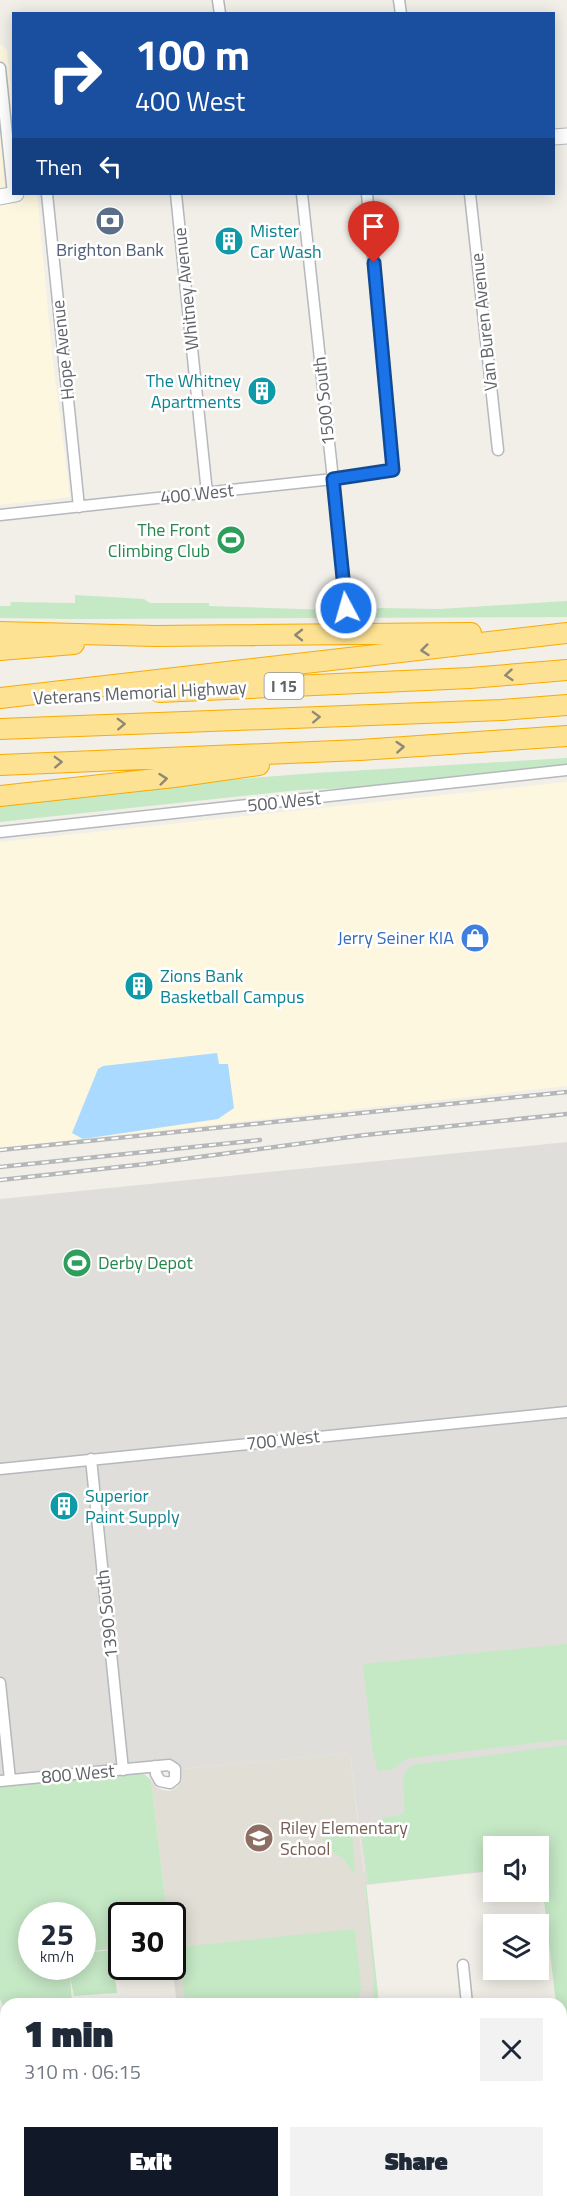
<!DOCTYPE html>
<html lang="en">
<head>
<meta charset="utf-8">
<style>
  :root { --surface:#fff; --page:#f2f2f3; --text:#1f2937; --muted:#747a83; --accent:#111827 }
  body { margin:0; font-family:"Titillium Web",sans-serif; background:var(--page); color:var(--text); height:100vh; display:flex; flex-direction:column; font-size:22px; white-space:nowrap }
  * { box-sizing:border-box; margin:0 }
  p { font-size:20px; color:var(--muted) }
  .icon { flex:none; width:33px; height:33px; fill:none; stroke:currentColor; stroke-width:2; stroke-linecap:round; stroke-linejoin:round }
  .map { position:relative; flex:1; overflow:hidden }
  .sheet { position:absolute; left:0px; top:1998px; width:567px; height:210px; display:flex; flex-direction:column; background:var(--surface); border-radius:18px 18px 0 0; box-shadow:0 3px 15px #0003 }
  .sheet>* { flex:none }
  .banner { position:absolute; left:12px; top:12px; width:543px; height:183px; border-radius:0px; box-shadow:0 3px 15px #0003; background:#1a4fa0; color:#fff; overflow:hidden }
  .tools { position:absolute; left:483px; top:1836px; display:grid; gap:12px }
  .tools a { display:grid; place-items:center; width:66px; height:66px; border-radius:0px; background:var(--surface); box-shadow:0 3px 15px #0003; font-size:30px }
  .speed { position:absolute; left:18px; top:1902px; display:flex; gap:12px; font-size:30px; font-weight:700; text-align:center }
  .speed>* { display:grid; place-content:center; width:78px; height:78px; border-radius:50%; background:var(--surface); box-shadow:0 3px 15px #0003; line-height:1 }
  .speed small { font-size:15px; font-weight:400 }
  .speed .limit { border:3px solid #111; border-radius:9px; background:#fff; color:#111 }
  .pin { position:absolute; display:grid; place-items:center; width:51px; height:51px; color:#fff; margin:-62px -26px; border-radius:50% 50% 50% 0; rotate:-45deg; box-shadow:0 0 6px #0007 }
  .pin .icon { rotate:45deg }
  .me { position:absolute; width:66px; margin:-33px; rotate:354deg; stroke-linejoin:round; filter:drop-shadow(0 0 4px #0008) }
  .turn { display:flex; align-items:center; gap:21px; height:126px; padding:0 24px; font-size:27px }
  .turn .icon { width:78px; height:78px; stroke-width:2.5 }
  .turn b { display:block; font-size:42px; line-height:51px }
  .then { display:flex; align-items:center; height:57px; padding:0 24px; background:#0003; gap:12px; font-size:22px }
  .round { display:grid; place-items:center; flex:none; width:63px; height:63px; border-radius:0px; background:var(--page) }
  .overview { display:flex; align-items:center; justify-content:space-between; height:102px; padding:0 24px }
  h1 { font-size:36px; font-weight:800; line-height:45px }
  .cta { display:flex; gap:12px; margin-top:auto; padding:12px 24px }
  .cta a { flex:1; height:69px; border-radius:0px; background:var(--accent); color:#fff; font-size:24px; font-weight:800; line-height:69px; text-align:center }
  .cta a+a { background:var(--page); color:var(--text) }
  .map>svg:first-child { display:block }
  .commercial { fill:#fef7e0 }
  .industrial { fill:#e0deda }
  .education { fill:#e1ded6 }
  .green { fill:#c5e8c5 }
  .water { fill:#aadaff }
  .lines { fill:none; stroke-linecap:round; stroke-linejoin:round }
  .minor-casing { stroke:#b5b8bc; stroke-width:13 }
  .secondary-casing { stroke:#b6babf; stroke-width:17 }
  .motorway-casing { stroke:#f9ab00; stroke-width:22 }
  .minor { stroke:#fff; stroke-width:10 }
  .secondary { stroke:#fff; stroke-width:15 }
  .motorway { stroke:#fde293; stroke-width:20 }
  .rail-casing { stroke:#b6b7b8; stroke-width:4.5 }
  .rail { stroke:#fff; stroke-width:2; stroke-dasharray:7; stroke-linecap:butt }
  .oneway { stroke:#8e8975 }
  .route-casing { stroke:#114b97; stroke-width:15 }
  .route { stroke:#1a73e8; stroke-width:10 }
  .labels { text-anchor:middle; stroke-width:5; stroke-linejoin:round; paint-order:stroke }
  .shield { fill:#fff; stroke:#8f9295; stroke-width:1.5 }
  .shield-label { font-size:16px; font-weight:bold; fill:#5f6368 }
  .culture-label { font-size:18px; fill:#0d838f; stroke:#fff; text-anchor:start }
  .service-label { font-size:18px; fill:#4e5e75; stroke:#fff }
  .street-label { font-size:18px; fill:#5f6368; stroke:#fff }
  .leisure-label { font-size:18px; fill:#27864d; stroke:#fff; text-anchor:end }
  .shop-label { font-size:18px; fill:#366cbe; stroke:#fff; text-anchor:end }
  .education-label { font-size:18px; fill:#785e54; stroke:#fff; text-anchor:start }
</style>
</head>
<body>
<div class="map">
<svg width="567" height="2208" viewBox="0 0 567 2208">
  <rect width="100%" height="100%" fill="#f1efe8"/>
  <path class="commercial" d="M 0,44 L 7,50 L 12,98 L 13,98 L 14,194 L 37,194 L 52,354 L 70,497 L 0,505 Z
    M 567,782 L 567,1086 L 0,1148 L 0,842 Z"/>
  <path class="industrial" d="M 567,1142 L 567,1863 L 539,1866 L 538,1846 L 494,1846 L 493,1871 L 366,1885 L 350,1753 L 182,1769 L 172,1761 L 0,1776 L 0,1199 Z"/>
  <path class="education" d="M 350,1753 L 379,2004 L 177,2004 L 172,1967 L 172,1916 L 167,1915 L 151,1780 L 156,1787 L 162,1790 L 170,1791 L 177,1787 L 182,1781 L 182,1769 Z"/>
  <path class="green" d="M 75,595 L 144,599 L 150,603 L 209,603 L 209,606 L 359,611 L 381,608 L 440,609 L 567,601 L 567,617 L 77,619 L 0,618 L 0,606 L 10,606 L 11,602 L 75,603 Z
    M 567,758 L 567,769 L 379,787 L 299,790 L 0,822 L 0,805 L 175,784 L 316,773 Z
    M 567,1644 L 567,1739 L 412,1758 L 404,1760 L 393,1769 L 378,1771 L 372,1747 L 363,1664 Z
    M 567,1745 L 567,2032 L 561,2033 L 561,2004 L 556,2004 L 540,1866 L 539,1865 L 538,1846 L 494,1846 L 493,1870 L 368,1884 L 361,1826 L 382,1823 L 382,1818 L 401,1815 L 404,1812 C 407,1796 395,1773 414,1765 Z
    M 136,1774 L 144,1774 L 151,1780 L 167,1915 L 122,1916 L 121,1948 L 83,1952 L 82,1916 L 32,1916 L 32,1966 L 82,1966 L 83,1953 L 113,1950 L 118,1954 L 118,1959 L 113,1960 L 117,1993 L 74,1996 L 70,1977 L 72,2004 L 6,2004 L 6,2012 L 0,1999 L 0,1787 Z
    M 352,1832 L 355,1875 L 343,1858 L 331,1851 L 322,1839 Z
    M 364,1872 L 365,1872 L 379,2004 L 372,2004 L 374,1979 Z
    M 355,1929 L 361,1986 L 358,2004 L 185,2004 L 179,1947 Z"/>
  <path class="water" d="M 217,1053 L 219,1064 L 228,1064 L 234,1108 L 218,1119 L 83,1139 L 72,1133 L 98,1069 L 103,1066 Z"/>
  <g class="lines">
    <g class="minor-casing">
      <path id="minor" d="M 218,0 L 220,14
        M 399,0 L 401,14
        M 0,68 L 13,194
        M 47,194 L 79,507
        M 176,194 L 207,493
        M 302,194 L 347,608
        M 470,194 L 498,450
        M 0,515 L 333,479 L 393,470 L 367,194
        M 0,832 L 567,770
        M 91,1459 L 123,1770
        M 0,1469 L 567,1412
        M 0,1683 L 10,1780
        M 0,1781 L 169,1765 L 175,1769 L 175,1779 L 170,1783 L 160,1781 L 156,1774 L 155,1766
        M 463,1965 L 467,2004
        M 561,2171 L 567,2170
        M 215,2202 L 216,2208"/>
    </g>
    <g class="secondary-casing">
      <path id="secondary" d="M 554,137 L 567,136
        M 0,197 L 16,194
        M 0,2042 L 6,2073
        M 561,2048 L 567,2048
        M 0,2108 L 6,2108
        M 25,2202 L 25,2208"/>
    </g>
    <g class="motorway-casing">
      <path id="motorway" d="M 0,632 L 155,636 L 471,633
        M 0,650 L 74,644
        M 159,692 L 470,678 L 567,670
        M 0,698 L 567,633
        M 0,729 L 502,710 L 567,705
        M 0,765 L 360,750 L 567,736
        M 0,796 L 174,777 L 259,765"/>
    </g>
    <use href="#minor" class="minor"/>
    <use href="#secondary" class="secondary"/>
    <use href="#motorway" class="motorway"/>
    <g class="rail-casing">
      <path id="rail" d="M 0,1150 L 567,1092
        M 0,1167 L 260,1140
        M 0,1180 L 146,1164 L 365,1135 L 567,1114"/>
    </g>
    <use href="#rail" class="rail"/>
  </g>
  <defs><path id="oneway-chevron" d="M-2-3.5L2.5 0L-2 3.5" fill="none" stroke-width="1.6" stroke-linecap="round" stroke-linejoin="round" transform="scale(1.5)"/></defs>
  <g class="oneway">
    <use href="#oneway-chevron" transform="translate(299 635) rotate(180)"/>
    <use href="#oneway-chevron" transform="translate(425 650) rotate(174)"/>
    <use href="#oneway-chevron" transform="translate(509 675) rotate(175)"/>
    <use href="#oneway-chevron" transform="translate(316 717) rotate(-2)"/>
    <use href="#oneway-chevron" transform="translate(121 724) rotate(-2)"/>
    <use href="#oneway-chevron" transform="translate(400 747) rotate(-4)"/>
    <use href="#oneway-chevron" transform="translate(58 762) rotate(-2)"/>
    <use href="#oneway-chevron" transform="translate(163 779) rotate(-6)"/>
  </g>
  <g class="lines">
    <g class="route-casing">
      <path id="route" d="M 346,608 L 333,479 L 393,470 L 374,263"/>
    </g>
    <use href="#route" class="route"/>
  </g>
  <defs>
    <g id="bank-disc" transform="scale(1.5)"><circle r="9.5" fill="#5c6f8a" stroke="#fff"/><path d="M-6-4H6V4H-6ZM0-2.3a2.3 2.3 0 1 0 0 4.6a2.3 2.3 0 1 0 0-4.6Z" fill="#fff"/></g>
    <g id="building-disc" transform="scale(1.5)"><circle r="9.5" fill="#0f9aa8" stroke="#fff"/><path d="M-4-6H4V6H1V3H-1V6H-4ZM-2.5-4.3h1.7v1.8h-1.7ZM.8-4.3h1.7v1.8H.8ZM-2.5-1h1.7V.8h-1.7ZM.8-1h1.7V.8H.8Z" fill="#fff"/></g>
    <g id="stadium-disc" transform="scale(1.5)"><circle r="9.5" fill="#2e9e5b" stroke="#fff"/><path d="M0-5a6.5 5 0 1 0 0 10a6.5 5 0 1 0 0-10ZM-3.5-1.8h7v3.6h-7Z" fill="#fff"/></g>
    <g id="shop-disc" transform="scale(1.5)"><circle r="9.5" fill="#3f7fe0" stroke="#fff"/><path d="M-5-2.5h2.3a2.7 3.5 0 0 1 5.4 0H5L5.5 6h-11ZM-1.5-2.5h3a1.5 2.3 0 0 0-3 0Z" fill="#fff"/></g>
    <g id="school-disc" transform="scale(1.5)"><circle r="9.5" fill="#8d6e63" stroke="#fff"/><path d="M0-5L7-2L0 1L-7-2ZM-4 1L0 2.5L4 1V4Q0 6-4 4Z" fill="#fff"/></g>
  </defs>
  <g fill-rule="evenodd">
    <use href="#bank-disc" x="110" y="221"/>
    <use href="#building-disc" x="229" y="241"/>
    <use href="#building-disc" x="262" y="391"/>
    <use href="#stadium-disc" x="231" y="540"/>
    <use href="#shop-disc" x="475" y="938"/>
    <use href="#building-disc" x="139" y="986"/>
    <use href="#stadium-disc" x="77" y="1263"/>
    <use href="#building-disc" x="64" y="1506"/>
    <use href="#school-disc" x="259" y="1838"/>
  </g>
  <g class="labels">
    <rect class="shield" x="264.5" y="673" width="39" height="26" rx="4.5"/>
    <g class="shield-label">
      <text x="284" y="692">I 15</text>
    </g>
    <g class="culture-label">
      <text x="250" y="237">Mister<tspan x="250" dy="21">Car Wash</tspan></text>
      <text x="241" y="387" text-anchor="end">The Whitney<tspan x="241" dy="21">Apartments</tspan></text>
      <text x="160" y="982">Zions Bank<tspan x="160" dy="21">Basketball Campus</tspan></text>
      <text x="85" y="1502">Superior<tspan x="85" dy="21">Paint Supply</tspan></text>
    </g>
    <g class="service-label">
      <text x="110" y="256">Brighton Bank</text>
    </g>
    <g class="street-label">
      <text transform="translate(186 289) rotate(-96)" y="6">Whitney Avenue</text>
      <text transform="translate(484 322) rotate(-96)" y="6">Van Buren Avenue</text>
      <text transform="translate(63 350) rotate(-96)" y="6">Hope Avenue</text>
      <text transform="translate(324 401) rotate(-96)" y="6">1500 South</text>
      <text transform="translate(197 494) rotate(-6)" y="6">400 West</text>
      <text transform="translate(140 693) rotate(-3)" y="6">Veterans Memorial Highway</text>
      <text transform="translate(284 802) rotate(-6)" y="6">500 West</text>
      <text transform="translate(283 1440) rotate(-6)" y="6">700 West</text>
      <text transform="translate(107 1614) rotate(-96)" y="6">1390 South</text>
      <text transform="translate(78 1774) rotate(-5)" y="6">800 West</text>
    </g>
    <g class="leisure-label">
      <text x="210" y="536">The Front<tspan x="210" dy="21">Climbing Club</tspan></text>
      <text x="98" y="1269" text-anchor="start">Derby Depot</text>
    </g>
    <g class="shop-label">
      <text x="454" y="944">Jerry Seiner KIA</text>
    </g>
    <g class="education-label">
      <text x="280" y="1834">Riley Elementary<tspan x="280" dy="21">School</tspan></text>
    </g>
  </g>
</svg>
<div class="tools">
<a><svg class="icon" aria-label="sound" viewBox="0 0 24 24"><path d="M4 9h4l5-4v14l-5-4H4zM17 9q2 3 0 6"/></svg></a>
<a><svg class="icon" aria-label="layers" viewBox="0 0 24 24"><path d="M12 4l9 5-9 5-9-5zM3 14l9 5 9-5"/></svg></a>
</div>
<div class="speed"><div>25<small>km/h</small></div><div class="limit">30</div></div>
<div class="pin" style="left:374px;top:263px;background:#d93025"><svg class="icon" aria-label="arrive" viewBox="0 0 24 24"><path d="M6 21V4h12l-3 4 3 4H6"/></svg></div>
<svg class="me" style="left:346px;top:608px" viewBox="-20 -20 40 40"><circle r="17" fill="#1a73e8" stroke="#fff" stroke-width="3"/><path d="M0-11L8 9 0 5-8 9z" fill="#fff"/></svg>
<div class="banner">
<div class="turn"><svg class="icon" aria-label="right" viewBox="0 0 24 24"><path d="M7 20v-9h11M14 6l5 5-5 5"/></svg><div><b>100 m</b>400 West</div></div>
<div class="then">Then<svg class="icon" aria-label="left" viewBox="0 0 24 24"><path d="M17 20v-9H6M10 6l-5 5 5 5"/></svg></div>
</div>
<section class="sheet">
<div class="overview"><div><h1>1 min</h1><p>310 m · 06:15</p></div><a class="round"><svg class="icon" aria-label="close" viewBox="0 0 24 24"><path d="M6 6l12 12M18 6L6 18"/></svg></a></div>
<div class="cta"><a>Exit</a><a>Share</a></div>
</section>
</div>
</body>
</html>
